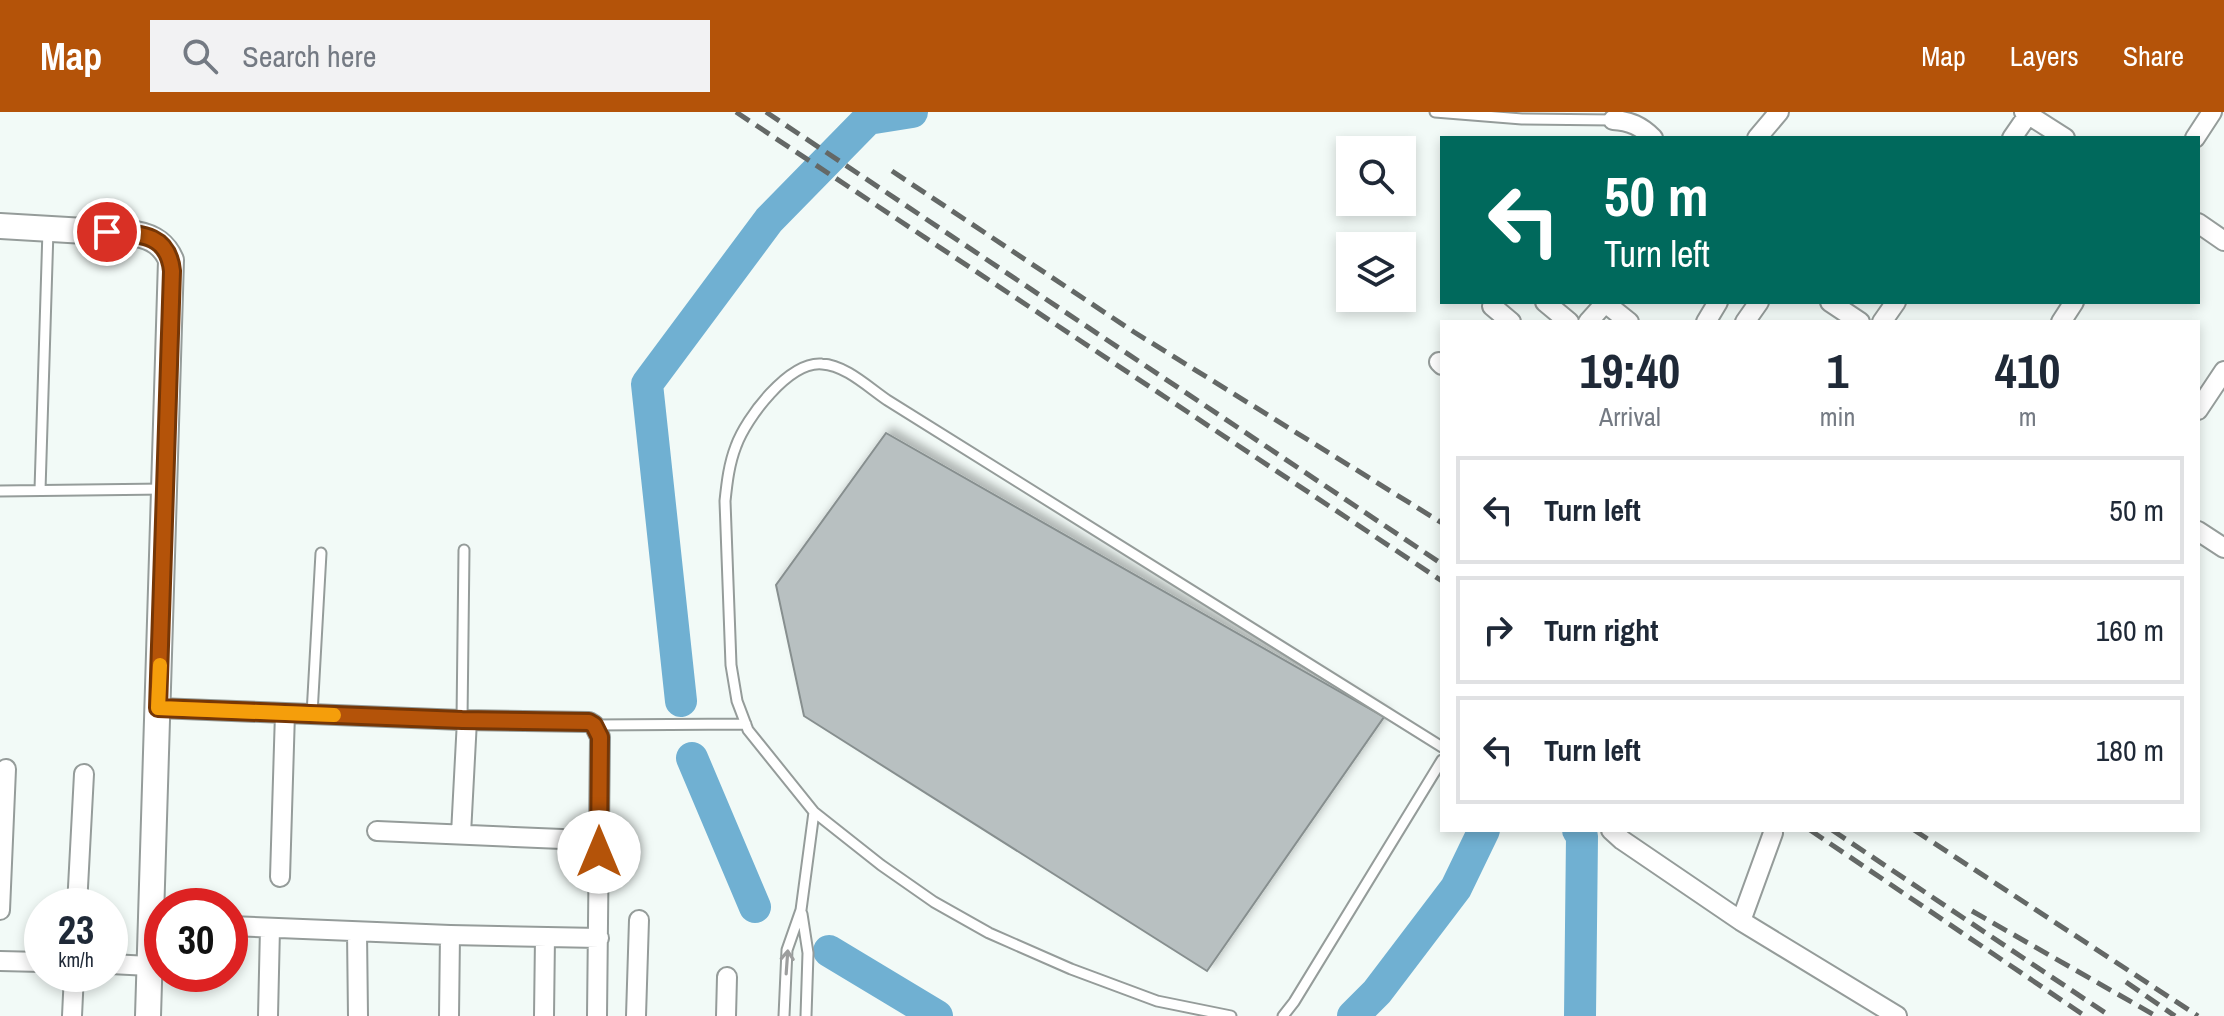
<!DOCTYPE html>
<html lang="en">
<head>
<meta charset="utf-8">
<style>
  :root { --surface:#fff; --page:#f2f2f3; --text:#1f2937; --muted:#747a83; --line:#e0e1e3; --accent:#b45309 }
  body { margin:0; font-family:"Archivo Narrow",sans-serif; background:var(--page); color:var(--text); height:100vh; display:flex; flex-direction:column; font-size:30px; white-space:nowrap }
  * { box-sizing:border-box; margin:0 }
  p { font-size:26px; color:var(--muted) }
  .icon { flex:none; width:44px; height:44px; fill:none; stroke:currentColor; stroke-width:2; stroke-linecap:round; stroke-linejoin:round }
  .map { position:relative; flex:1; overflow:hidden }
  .drawer { position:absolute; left:1440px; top:208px; width:760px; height:512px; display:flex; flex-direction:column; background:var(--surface); border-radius:0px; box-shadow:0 4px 12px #0003 }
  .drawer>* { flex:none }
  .top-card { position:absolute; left:1440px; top:24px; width:760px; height:168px; border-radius:0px; box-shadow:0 4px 12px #0003; background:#00695c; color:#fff; overflow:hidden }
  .buttons { position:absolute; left:1336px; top:24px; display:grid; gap:16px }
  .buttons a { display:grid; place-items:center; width:80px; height:80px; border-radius:0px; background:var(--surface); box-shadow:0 4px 12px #0003; font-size:40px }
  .speed { position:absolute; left:24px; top:776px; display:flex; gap:16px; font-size:40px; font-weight:700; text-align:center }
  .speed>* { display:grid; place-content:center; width:104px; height:104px; border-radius:50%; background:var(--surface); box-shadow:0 4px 12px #0003; line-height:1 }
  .speed small { font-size:20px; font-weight:400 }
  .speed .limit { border:12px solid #d22; background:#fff; color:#111 }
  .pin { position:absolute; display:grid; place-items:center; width:68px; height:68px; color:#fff; margin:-34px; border:4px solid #fff; border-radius:50%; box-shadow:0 2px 8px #0007 }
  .me { position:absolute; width:88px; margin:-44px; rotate:0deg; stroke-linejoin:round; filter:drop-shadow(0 0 6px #0008) }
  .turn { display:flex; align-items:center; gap:28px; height:168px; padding:0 32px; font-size:36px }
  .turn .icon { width:104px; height:104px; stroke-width:2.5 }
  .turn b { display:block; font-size:56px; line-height:68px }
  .eta { display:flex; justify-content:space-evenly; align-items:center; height:136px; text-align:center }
  .eta b { font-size:48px; font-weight:700; line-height:56px }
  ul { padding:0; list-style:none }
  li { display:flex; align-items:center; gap:24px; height:108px; margin:0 16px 12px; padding:0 16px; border:4px solid var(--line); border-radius:0px }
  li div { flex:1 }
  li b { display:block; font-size:30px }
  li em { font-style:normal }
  header { display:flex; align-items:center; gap:48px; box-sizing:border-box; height:112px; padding:0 40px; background:var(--accent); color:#fff }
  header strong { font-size:38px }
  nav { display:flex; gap:44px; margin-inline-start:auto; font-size:28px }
  .search { width:560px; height:72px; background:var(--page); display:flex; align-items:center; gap:20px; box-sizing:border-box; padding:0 28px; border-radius:0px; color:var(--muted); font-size:30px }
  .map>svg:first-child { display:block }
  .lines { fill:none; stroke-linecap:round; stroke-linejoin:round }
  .river { stroke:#70b0d2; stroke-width:32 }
  .building { fill:#b8c0c1; stroke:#878f8f; stroke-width:2; filter:url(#shadow) }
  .service-casing { stroke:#959c9a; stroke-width:13 }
  .minor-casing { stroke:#959c9a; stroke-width:22 }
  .tertiary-casing { stroke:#959c9a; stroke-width:28 }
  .service { stroke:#fff; stroke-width:9 }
  .minor { stroke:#fff; stroke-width:18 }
  .tertiary { stroke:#fff; stroke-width:24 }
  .rail { stroke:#646866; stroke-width:5; stroke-dasharray:16 8; stroke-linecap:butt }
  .oneway { stroke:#9d9e9e }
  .route-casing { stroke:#753606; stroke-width:20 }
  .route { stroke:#b45309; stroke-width:14 }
  .slow { stroke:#f59e0b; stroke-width:14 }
</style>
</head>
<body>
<header>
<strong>Map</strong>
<div class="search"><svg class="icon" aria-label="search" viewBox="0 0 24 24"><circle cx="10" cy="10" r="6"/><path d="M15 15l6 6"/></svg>Search here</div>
<nav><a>Map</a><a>Layers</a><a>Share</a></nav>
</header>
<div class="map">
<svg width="2224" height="904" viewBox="0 0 2224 904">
  <defs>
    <filter id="shadow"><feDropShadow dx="5.5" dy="-5.5" stdDeviation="4" flood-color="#0004"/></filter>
  </defs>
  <rect width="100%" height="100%" fill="#f2faf7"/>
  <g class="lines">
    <path class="river" d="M 681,589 L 647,272 L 769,108 L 868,7 L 912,0
      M 692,646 L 755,795
      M 1578,718 L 1582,724 L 1580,904
      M 829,839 L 937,904
      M 1353,904 L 1377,880 L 1456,776 L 1484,718"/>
  </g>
  <path class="building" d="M 886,321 L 1384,605 L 1207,859 L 804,604 L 776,473 Z"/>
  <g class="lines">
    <g class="service-casing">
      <path id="service" d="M 1435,0 L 1522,7 L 1613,8
        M 40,378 L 48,118
        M 0,379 L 165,377
        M 312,602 L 321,441
        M 462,608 L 464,438
        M 594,613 L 746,612
        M 802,802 L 808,841 L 806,904
        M 784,904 L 787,838 L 801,798 L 814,700
        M 1231,904 L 1157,889 L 1071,857 L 989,821 L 934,790 L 881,753 L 814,700 L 748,618 L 737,589 L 731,553 L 725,389 C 727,370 729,352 736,334 C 746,306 789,249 822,252 C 845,253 868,275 887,288 L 1442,635
        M 1283,904 L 1294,890 L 1442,648"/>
    </g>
    <g class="minor-casing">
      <path id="minor" d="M 2024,0 L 2065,26
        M 1613,8 C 1630,9 1641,14 1653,26
        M 1757,26 L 1779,0
        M 2012,26 L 2030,0
        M 2195,26 L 2212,0
        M 2198,111 L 2224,129
        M 1545,190 L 1569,210
        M 1604,190 L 1629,210
        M 1830,190 L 1860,210
        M 1492,194 L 1511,210
        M 1588,210 L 1606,190
        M 1706,210 L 1718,190
        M 1745,210 L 1759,190
        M 1882,210 L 1896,190
        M 2061,210 L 2074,190
        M 1439,250 L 1442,253
        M 2198,298 L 2224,259
        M 2198,419 L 2224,436
        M 158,596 L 462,608 L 589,610 L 594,613 L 600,625 L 597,904
        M 1611,718 L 1622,728 L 1741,809 L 1897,904
        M 377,719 L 562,727
        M 461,722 L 467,608
        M 280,765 L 285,601
        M 77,794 L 84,662
        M 0,798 L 6,657
        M 1741,809 L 1773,721
        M 230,814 L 450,823 L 599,826
        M 357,820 L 358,904
        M 0,849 L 42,850
        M 110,852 L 150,854
        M 72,904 L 74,862
        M 268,904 L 270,816
        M 449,904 L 450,823
        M 544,904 L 545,825
        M 636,904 L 639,808
        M 726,904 L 727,865"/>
    </g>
    <g class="tertiary-casing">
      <path id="tertiary" d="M 0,114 L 136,122 C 153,125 164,132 171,148 L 148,904"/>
    </g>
    <use href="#service" class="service"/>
    <use href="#minor" class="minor"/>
    <use href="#tertiary" class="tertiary"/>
    <path class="rail" d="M 736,0 L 1442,469
      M 766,0 L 1442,452
      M 892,59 L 1134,220 L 1442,411
      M 1810,718 L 2085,904
      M 1832,718 L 2110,904
      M 1914,718 L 2198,904
      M 1972,799 L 2156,904
      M 2126,870 L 2175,904"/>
  </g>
  <defs><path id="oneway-shaft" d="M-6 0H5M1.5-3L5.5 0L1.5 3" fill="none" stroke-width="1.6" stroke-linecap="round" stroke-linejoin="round" transform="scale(2)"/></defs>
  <use class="oneway" href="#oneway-shaft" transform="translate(787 850) rotate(-86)"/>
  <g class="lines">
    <g class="route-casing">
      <path id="route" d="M 107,120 C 138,122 168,120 172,159 L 158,596 L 462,608 L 589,610 L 594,613 L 600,625 L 599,740"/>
    </g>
    <use href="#route" class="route"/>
    <path class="slow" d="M 160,553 L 158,596 L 334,603"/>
  </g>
</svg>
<div class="buttons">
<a><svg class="icon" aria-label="search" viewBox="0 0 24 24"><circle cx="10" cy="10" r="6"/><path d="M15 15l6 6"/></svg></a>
<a><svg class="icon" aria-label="layers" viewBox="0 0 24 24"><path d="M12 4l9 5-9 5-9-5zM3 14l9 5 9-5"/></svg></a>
</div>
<div class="speed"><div>23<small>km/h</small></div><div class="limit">30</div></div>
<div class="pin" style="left:107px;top:120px;background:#d93025"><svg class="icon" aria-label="arrive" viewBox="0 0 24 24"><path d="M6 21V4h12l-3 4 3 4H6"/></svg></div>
<svg class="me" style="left:599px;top:740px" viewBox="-20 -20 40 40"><circle r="19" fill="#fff"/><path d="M0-13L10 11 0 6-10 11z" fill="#b45309"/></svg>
<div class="top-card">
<div class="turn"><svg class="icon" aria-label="left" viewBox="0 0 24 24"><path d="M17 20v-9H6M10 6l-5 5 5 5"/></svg><div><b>50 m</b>Turn left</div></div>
</div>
<section class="drawer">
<div class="eta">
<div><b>19:40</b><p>Arrival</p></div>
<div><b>1</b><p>min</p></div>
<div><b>410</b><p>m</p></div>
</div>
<ul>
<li><svg class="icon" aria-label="left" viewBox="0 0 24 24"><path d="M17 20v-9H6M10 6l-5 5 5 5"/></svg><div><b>Turn left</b></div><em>50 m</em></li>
<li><svg class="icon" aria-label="right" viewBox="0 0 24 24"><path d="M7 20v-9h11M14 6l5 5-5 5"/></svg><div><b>Turn right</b></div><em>160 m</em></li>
<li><svg class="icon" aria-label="left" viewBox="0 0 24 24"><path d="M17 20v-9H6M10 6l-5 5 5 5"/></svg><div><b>Turn left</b></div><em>180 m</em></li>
</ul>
</section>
</div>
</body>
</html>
